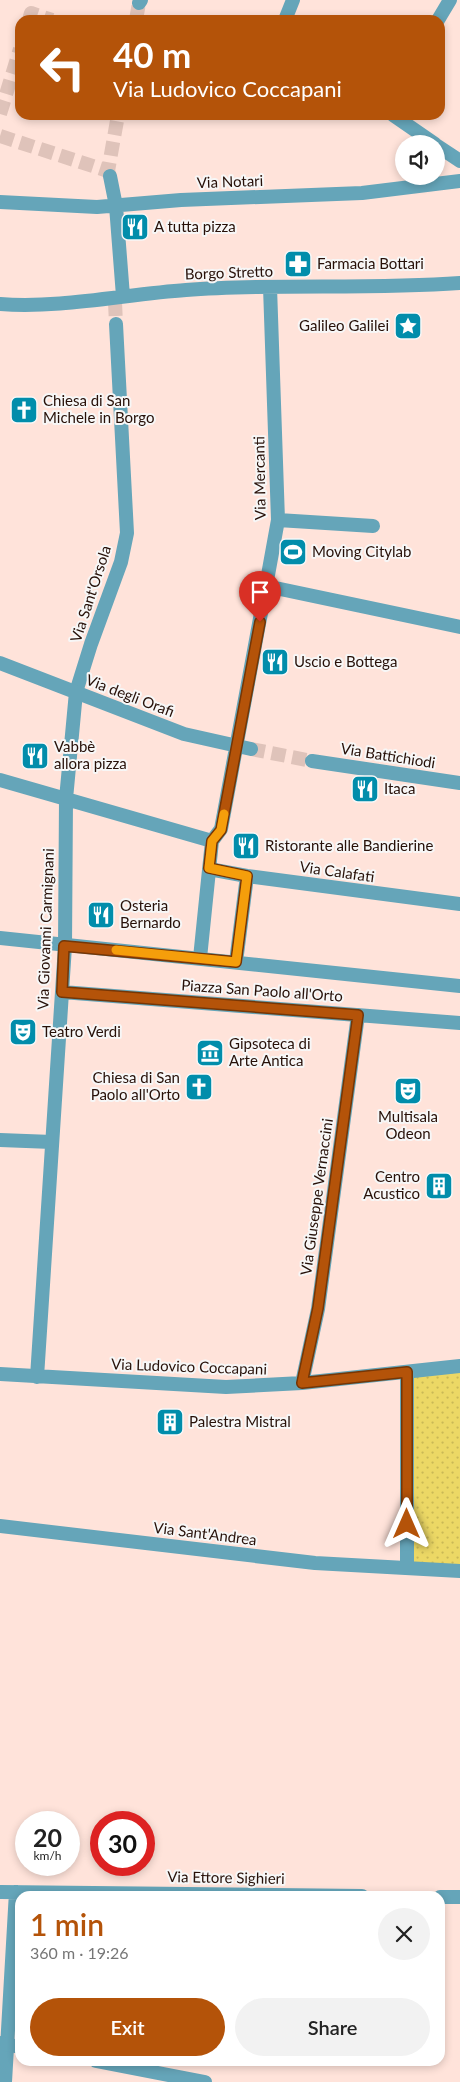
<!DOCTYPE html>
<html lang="en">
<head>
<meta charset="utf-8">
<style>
  :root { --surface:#fff; --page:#f2f2f2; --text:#222; --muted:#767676; --accent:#b45309 }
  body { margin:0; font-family:Lato,sans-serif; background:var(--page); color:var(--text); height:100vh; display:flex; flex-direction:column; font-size:19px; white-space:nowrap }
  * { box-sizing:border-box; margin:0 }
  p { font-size:16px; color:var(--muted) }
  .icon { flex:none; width:28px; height:28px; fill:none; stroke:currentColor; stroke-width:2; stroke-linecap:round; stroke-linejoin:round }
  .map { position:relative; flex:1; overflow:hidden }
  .side { position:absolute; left:15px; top:1891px; width:430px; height:175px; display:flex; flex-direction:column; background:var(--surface); border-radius:15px; box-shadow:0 2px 8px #0003 }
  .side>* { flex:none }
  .banner { position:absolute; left:15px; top:15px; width:430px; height:105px; border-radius:15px; box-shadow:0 2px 8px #0003; background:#b45309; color:#fff; overflow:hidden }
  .fabs { position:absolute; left:395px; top:135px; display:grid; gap:10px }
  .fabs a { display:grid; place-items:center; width:50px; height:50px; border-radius:50%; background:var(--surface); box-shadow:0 2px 8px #0003; font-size:25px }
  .speed { position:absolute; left:15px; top:1811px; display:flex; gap:10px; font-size:25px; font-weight:700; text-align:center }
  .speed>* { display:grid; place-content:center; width:65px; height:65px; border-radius:50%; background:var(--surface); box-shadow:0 2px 8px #0003; line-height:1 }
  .speed small { font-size:12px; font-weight:400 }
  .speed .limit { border:8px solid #d22; background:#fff; color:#111 }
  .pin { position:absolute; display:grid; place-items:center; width:42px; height:42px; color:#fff; margin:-51px -21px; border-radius:50% 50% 50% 0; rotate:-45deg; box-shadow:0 0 5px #0007 }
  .pin .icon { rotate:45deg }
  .me { position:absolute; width:55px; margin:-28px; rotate:0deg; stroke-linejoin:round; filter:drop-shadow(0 0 4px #0008) }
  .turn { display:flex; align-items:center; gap:18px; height:105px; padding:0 15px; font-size:22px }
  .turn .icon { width:65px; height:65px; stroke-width:2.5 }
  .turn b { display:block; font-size:35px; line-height:42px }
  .round { display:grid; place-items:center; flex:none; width:52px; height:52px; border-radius:26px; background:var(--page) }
  .overview { display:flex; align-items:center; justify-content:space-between; height:85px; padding:0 15px }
  h1 { font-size:30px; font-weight:600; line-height:38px; color:var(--accent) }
  .action { display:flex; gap:10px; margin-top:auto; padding:10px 15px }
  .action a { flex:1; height:58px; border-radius:30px; background:var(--accent); color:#fff; font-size:20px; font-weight:600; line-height:58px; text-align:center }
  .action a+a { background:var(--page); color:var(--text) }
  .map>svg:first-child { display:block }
  .park { fill:url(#park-dots) }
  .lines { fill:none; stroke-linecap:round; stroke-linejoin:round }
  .pedestrian-tunnel { stroke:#dfc3ba; stroke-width:14; stroke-dasharray:14 7; stroke-linecap:butt }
  .minor-tunnel { stroke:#dfc3ba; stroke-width:14; stroke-dasharray:14 7; stroke-linecap:butt }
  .pedestrian { stroke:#65a5b9; stroke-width:14 }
  .minor { stroke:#65a5b9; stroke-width:14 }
  .tertiary { stroke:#65a5b9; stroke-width:14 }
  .route-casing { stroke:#753606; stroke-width:12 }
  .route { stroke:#b45309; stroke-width:9 }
  .slow { stroke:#f59e0b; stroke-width:9 }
  .labels { text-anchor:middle; stroke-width:4; stroke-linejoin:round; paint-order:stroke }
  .street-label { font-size:15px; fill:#271008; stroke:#f7f7f7 }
  .poi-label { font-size:15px; fill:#271008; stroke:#f7f7f7; text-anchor:start }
</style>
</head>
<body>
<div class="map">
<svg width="460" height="2082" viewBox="0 0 460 2082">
  <defs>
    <pattern id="park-dots" width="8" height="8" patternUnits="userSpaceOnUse" patternTransform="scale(1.25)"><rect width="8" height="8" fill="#ecd865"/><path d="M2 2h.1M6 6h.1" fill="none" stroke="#cab856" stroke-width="1.8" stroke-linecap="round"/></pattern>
  </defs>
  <rect width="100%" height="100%" fill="#ffe3da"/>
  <path class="park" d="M 460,1366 L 460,1571 L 407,1568 L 407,1372 Z"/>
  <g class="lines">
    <path class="pedestrian-tunnel" d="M 29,20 L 31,13 L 52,20
      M 136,20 L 139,3
      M 0,114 L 20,49
      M 0,136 L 108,171
      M 110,176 L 108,171 L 118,115
      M 115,302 L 116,324"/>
    <path class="minor-tunnel" d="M 251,749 L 312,761"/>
    <path class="pedestrian" d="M 285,20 L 293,0
      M 110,176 L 116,206 L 123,296
      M 0,202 L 97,207 L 181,200 L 362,193 L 460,181
      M 0,304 C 58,309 127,294 186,290 C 277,283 368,290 460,283
      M 278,520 L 373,526
      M 266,586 L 278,520 L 270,287
      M 76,692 L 91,644 L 121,562 L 127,533 L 116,324"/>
    <path class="minor" d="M 139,3 L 141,0
      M 438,20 L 450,0
      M 393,115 L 435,144
      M 436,145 L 460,161
      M 0,663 L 184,734 L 251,749
      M 312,761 L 460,783
      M 0,780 L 212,841
      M 209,869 L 247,876 L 460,904
      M 0,938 L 460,986
      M 200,958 L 212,841 L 221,829 L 266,586 L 460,627
      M 236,962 L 247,876
      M 62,992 L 460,1023
      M 0,1140 L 52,1142
      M 0,1374 L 226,1387 L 302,1383 L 460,1366
      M 37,1377 L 65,946 L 66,799 L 76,692
      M 302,1383 L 318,1309 L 358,1015
      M 0,1526 L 315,1563 L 460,1571
      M 407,1568 L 407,1372
      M 0,1892 L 362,1896
      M 440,1897 L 460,1897
      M 5,2082 L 16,1892"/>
    <path class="tertiary" d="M 0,2043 L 20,2047
      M 96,2061 L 205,2082"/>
  </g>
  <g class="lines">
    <g class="route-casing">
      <path id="route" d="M 260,622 L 221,830 L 212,841 L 209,868 L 247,876 L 236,962 L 64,946 L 62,992 L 358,1015 L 318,1308 L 302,1383 L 407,1372 L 407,1524"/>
    </g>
    <use href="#route" class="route"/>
    <path class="slow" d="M 116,950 L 236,962 L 247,876 L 209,868 L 212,841 L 221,830 L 224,814"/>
  </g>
  <defs>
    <g id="restaurant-square" transform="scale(1.4375)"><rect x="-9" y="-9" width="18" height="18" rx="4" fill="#018dab" stroke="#f7f7f7"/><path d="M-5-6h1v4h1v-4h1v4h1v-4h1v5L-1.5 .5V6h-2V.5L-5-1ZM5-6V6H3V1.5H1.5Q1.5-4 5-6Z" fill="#fff"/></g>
    <g id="pharmacy-square" transform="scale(1.4375)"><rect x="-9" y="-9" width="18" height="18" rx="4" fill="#018dab" stroke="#f7f7f7"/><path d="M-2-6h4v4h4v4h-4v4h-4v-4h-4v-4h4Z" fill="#fff"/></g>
    <g id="sight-square" transform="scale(1.4375)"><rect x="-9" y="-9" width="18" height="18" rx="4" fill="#018dab" stroke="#f7f7f7"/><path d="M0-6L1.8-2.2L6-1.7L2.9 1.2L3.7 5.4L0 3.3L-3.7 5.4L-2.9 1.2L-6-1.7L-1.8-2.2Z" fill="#fff"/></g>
    <g id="church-square" transform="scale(1.4375)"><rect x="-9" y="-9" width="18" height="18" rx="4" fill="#018dab" stroke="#f7f7f7"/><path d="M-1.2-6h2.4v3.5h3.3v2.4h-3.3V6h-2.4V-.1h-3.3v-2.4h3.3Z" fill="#fff"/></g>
    <g id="stadium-square" transform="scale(1.4375)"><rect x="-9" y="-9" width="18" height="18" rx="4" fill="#018dab" stroke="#f7f7f7"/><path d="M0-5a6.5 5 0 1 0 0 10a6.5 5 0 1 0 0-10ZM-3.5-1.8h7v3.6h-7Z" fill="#fff"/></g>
    <g id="theatre-square" transform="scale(1.4375)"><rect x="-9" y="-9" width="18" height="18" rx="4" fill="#018dab" stroke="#f7f7f7"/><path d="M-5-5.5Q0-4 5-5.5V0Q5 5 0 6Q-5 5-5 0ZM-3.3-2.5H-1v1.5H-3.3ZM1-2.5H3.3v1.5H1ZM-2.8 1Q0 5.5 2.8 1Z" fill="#fff"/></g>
    <g id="museum-square" transform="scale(1.4375)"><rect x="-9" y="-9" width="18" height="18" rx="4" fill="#018dab" stroke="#f7f7f7"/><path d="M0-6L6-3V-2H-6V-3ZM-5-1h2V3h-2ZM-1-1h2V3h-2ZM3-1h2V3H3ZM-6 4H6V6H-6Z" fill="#fff"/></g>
    <g id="building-square" transform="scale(1.4375)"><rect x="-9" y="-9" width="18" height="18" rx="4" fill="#018dab" stroke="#f7f7f7"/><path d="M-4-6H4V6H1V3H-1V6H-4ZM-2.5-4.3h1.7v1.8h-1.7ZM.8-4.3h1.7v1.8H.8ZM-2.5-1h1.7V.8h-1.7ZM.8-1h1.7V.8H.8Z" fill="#fff"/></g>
  </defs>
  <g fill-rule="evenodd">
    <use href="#restaurant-square" x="135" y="227"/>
    <use href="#pharmacy-square" x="298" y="264"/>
    <use href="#sight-square" x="408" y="326"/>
    <use href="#church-square" x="24" y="410"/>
    <use href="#stadium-square" x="293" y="552"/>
    <use href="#restaurant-square" x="275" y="662"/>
    <use href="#restaurant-square" x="35" y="756"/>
    <use href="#restaurant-square" x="365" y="789"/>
    <use href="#restaurant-square" x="246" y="846"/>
    <use href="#restaurant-square" x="101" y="915"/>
    <use href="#theatre-square" x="23" y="1032"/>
    <use href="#museum-square" x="210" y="1053"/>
    <use href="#church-square" x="199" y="1087"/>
    <use href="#theatre-square" x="408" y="1091"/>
    <use href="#building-square" x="439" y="1186"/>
    <use href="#building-square" x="170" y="1422"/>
  </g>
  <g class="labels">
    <g class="street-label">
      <text transform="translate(230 182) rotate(-2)" y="5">Via Notari</text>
      <text transform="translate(229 273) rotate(-2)" y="5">Borgo Stretto</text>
      <text transform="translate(260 478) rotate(-91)" y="5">Via Mercanti</text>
      <text transform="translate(91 594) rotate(-72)" y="5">Via Sant'Orsola</text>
      <text transform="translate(130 696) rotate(21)" y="5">Via degli Orafi</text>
      <text transform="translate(388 756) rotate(9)" y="5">Via Battichiodi</text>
      <text transform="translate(337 872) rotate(8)" y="5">Via Calafati</text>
      <text transform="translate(46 929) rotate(-88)" y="5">Via Giovanni Carmignani</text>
      <text transform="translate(262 991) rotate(4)" y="5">Piazza San Paolo all'Orto</text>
      <text transform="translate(317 1197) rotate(-82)" y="5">Via Giuseppe Vernaccini</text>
      <text transform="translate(189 1367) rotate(2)" y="5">Via Ludovico Coccapani</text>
      <text transform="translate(205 1534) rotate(7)" y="5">Via Sant'Andrea</text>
      <text transform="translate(226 1878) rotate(1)" y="5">Via Ettore Sighieri</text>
    </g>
    <g class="poi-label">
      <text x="154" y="232">A tutta pizza</text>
      <text x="317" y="269">Farmacia Bottari</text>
      <text x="389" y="331" text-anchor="end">Galileo Galilei</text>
      <text x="43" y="406">Chiesa di San<tspan x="43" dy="17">Michele in Borgo</tspan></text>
      <text x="312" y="557">Moving Citylab</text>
      <text x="294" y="667">Uscio e Bottega</text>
      <text x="54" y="752">Vabbè<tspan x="54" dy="17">allora pizza</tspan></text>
      <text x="384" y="794">Itaca</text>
      <text x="265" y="851">Ristorante alle Bandierine</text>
      <text x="120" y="911">Osteria<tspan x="120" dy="17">Bernardo</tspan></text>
      <text x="42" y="1037">Teatro Verdi</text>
      <text x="229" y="1049">Gipsoteca di<tspan x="229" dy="17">Arte Antica</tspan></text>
      <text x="180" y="1083" text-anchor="end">Chiesa di San<tspan x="180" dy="17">Paolo all'Orto</tspan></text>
      <text x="408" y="1122" text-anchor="middle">Multisala<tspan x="408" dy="17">Odeon</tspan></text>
      <text x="420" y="1182" text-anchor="end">Centro<tspan x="420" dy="17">Acustico</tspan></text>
      <text x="189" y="1427">Palestra Mistral</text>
    </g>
  </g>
</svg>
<div class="fabs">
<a><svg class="icon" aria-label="sound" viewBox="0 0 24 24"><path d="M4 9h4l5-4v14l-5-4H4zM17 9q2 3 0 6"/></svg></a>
</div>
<div class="speed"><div>20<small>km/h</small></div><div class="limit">30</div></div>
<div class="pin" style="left:260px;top:622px;background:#d93025"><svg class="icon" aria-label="arrive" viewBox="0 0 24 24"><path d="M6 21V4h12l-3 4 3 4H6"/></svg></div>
<svg class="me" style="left:407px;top:1524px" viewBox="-20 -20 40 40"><path d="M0-17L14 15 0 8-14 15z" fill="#b45309" stroke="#fff" stroke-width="4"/></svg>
<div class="banner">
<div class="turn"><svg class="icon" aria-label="left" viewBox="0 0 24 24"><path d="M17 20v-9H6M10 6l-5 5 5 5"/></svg><div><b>40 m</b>Via Ludovico Coccapani</div></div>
</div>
<section class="side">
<div class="overview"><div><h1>1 min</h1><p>360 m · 19:26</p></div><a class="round"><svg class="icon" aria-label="close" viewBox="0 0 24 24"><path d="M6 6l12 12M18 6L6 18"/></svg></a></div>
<div class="action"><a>Exit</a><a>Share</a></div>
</section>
</div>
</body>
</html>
